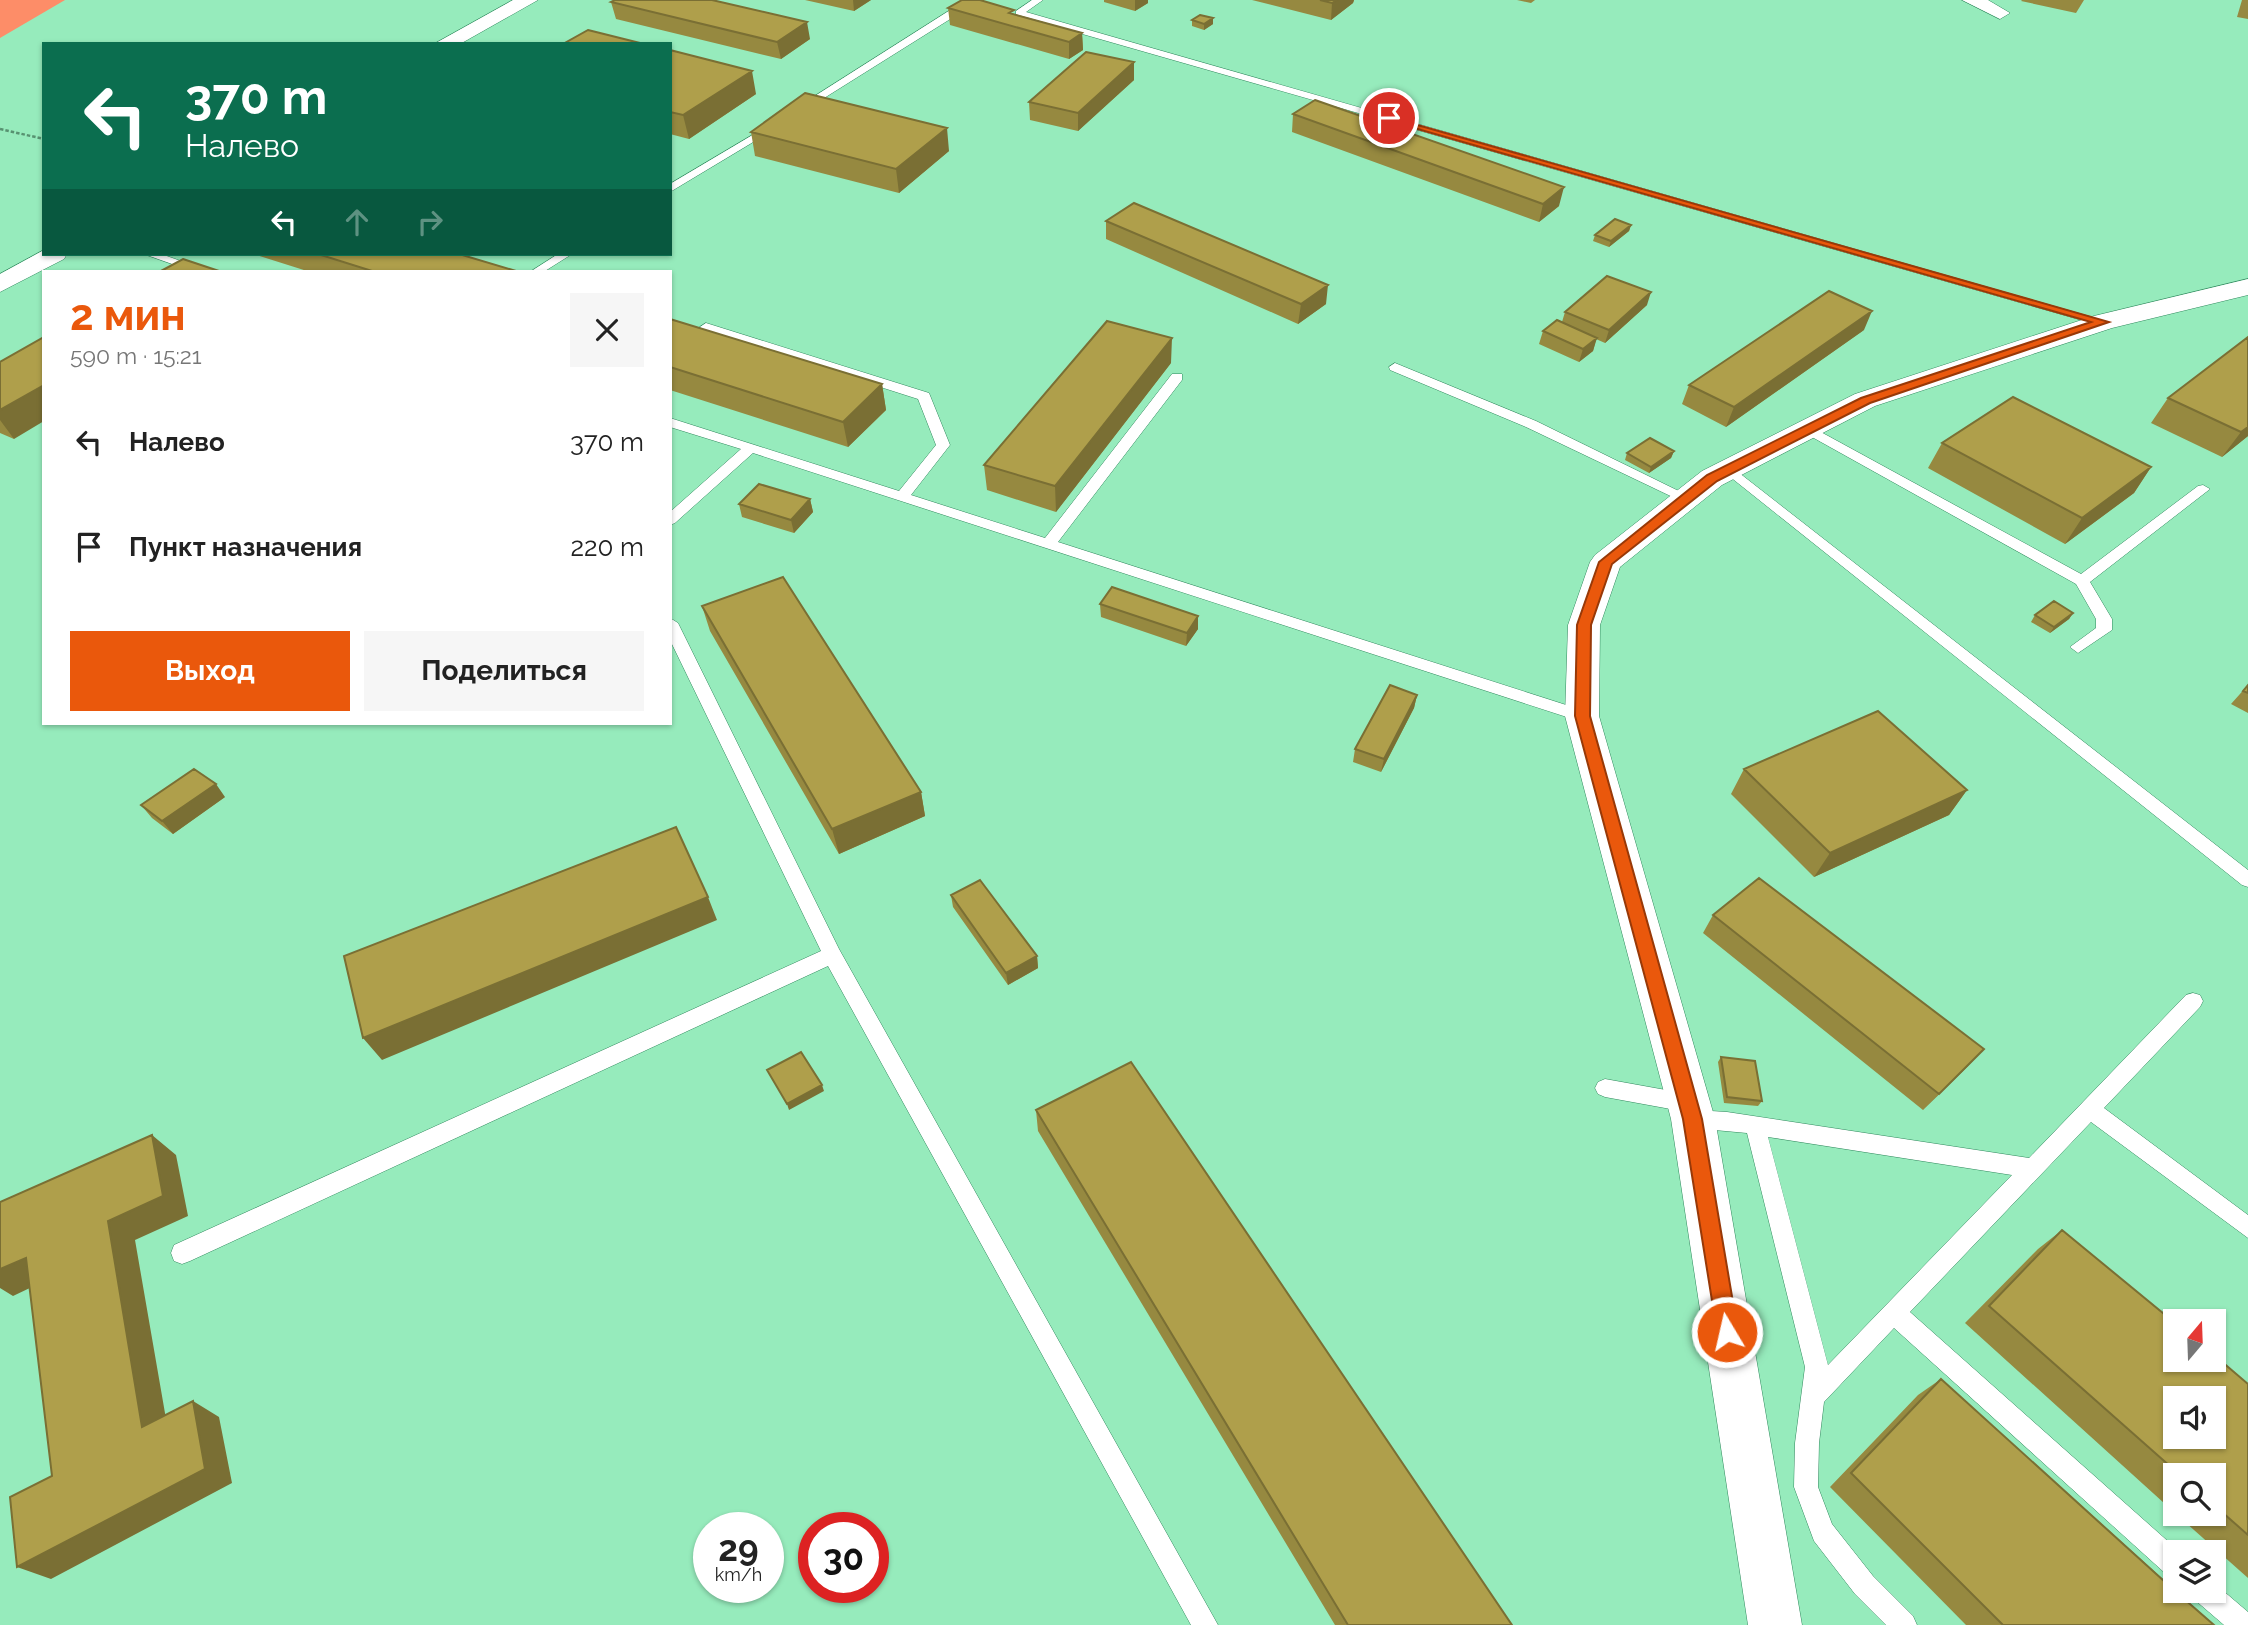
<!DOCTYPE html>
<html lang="ru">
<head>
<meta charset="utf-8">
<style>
  :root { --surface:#fff; --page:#f6f6f6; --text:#222; --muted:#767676; --accent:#ea580c }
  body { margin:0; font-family:Raleway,sans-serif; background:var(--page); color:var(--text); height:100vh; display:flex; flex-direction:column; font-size:26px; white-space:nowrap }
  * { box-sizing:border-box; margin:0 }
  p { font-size:23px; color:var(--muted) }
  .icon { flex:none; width:38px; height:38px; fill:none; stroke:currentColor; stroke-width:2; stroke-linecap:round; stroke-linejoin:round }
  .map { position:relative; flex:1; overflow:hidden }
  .drawer { position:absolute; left:42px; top:270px; width:630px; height:455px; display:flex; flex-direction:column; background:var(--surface); border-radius:0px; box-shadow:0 2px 5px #0004 }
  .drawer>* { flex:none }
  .banner { position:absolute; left:42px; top:42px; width:630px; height:214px; border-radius:0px; box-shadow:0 2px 5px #0004; background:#0b6e4f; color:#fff; overflow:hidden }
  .needle { width:46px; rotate:19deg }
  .controls { position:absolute; left:2163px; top:1309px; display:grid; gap:14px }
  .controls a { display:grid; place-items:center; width:63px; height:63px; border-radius:0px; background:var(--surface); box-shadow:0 2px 5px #0004; font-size:35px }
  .speed { position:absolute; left:693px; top:1512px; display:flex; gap:14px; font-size:35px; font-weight:700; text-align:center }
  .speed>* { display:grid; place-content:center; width:91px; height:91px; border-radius:50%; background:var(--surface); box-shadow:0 2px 5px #0004; line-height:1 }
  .speed small { font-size:18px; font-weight:400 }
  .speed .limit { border:10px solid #d22; background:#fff; color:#111 }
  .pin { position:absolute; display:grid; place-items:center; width:60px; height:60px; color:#fff; margin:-30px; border:4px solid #fff; border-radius:50%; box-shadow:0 2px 7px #0007 }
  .me { position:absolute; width:77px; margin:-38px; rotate:351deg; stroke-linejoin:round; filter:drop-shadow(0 0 5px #0008) }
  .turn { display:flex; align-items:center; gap:24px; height:147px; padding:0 28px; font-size:32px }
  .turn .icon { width:91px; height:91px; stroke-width:2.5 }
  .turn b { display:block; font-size:49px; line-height:60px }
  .lanes { display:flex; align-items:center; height:66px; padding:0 28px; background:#0003; justify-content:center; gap:35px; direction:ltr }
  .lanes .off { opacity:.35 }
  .round { display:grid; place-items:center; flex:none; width:74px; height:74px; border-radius:0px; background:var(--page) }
  .overview { display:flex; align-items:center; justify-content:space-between; height:119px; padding:0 28px }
  h1 { font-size:42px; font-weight:700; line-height:52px; color:var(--accent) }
  .action { display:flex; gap:14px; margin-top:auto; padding:14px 28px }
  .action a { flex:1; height:80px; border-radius:0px; background:var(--accent); color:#fff; font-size:28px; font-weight:700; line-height:80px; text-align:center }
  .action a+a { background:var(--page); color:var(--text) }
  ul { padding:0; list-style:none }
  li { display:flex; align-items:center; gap:21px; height:105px; padding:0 28px }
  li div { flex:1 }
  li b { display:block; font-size:26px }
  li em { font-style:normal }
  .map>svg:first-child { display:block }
  .green { fill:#fd8d68 }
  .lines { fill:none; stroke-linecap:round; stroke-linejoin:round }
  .service-casing { stroke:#31895e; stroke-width:1 }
  .minor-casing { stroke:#31895e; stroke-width:1 }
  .path { stroke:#589271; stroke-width:2.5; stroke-dasharray:3.5 2; stroke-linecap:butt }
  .service { fill:#fff; fill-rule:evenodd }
  .minor { fill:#fff; fill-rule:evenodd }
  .wall { fill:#968940 }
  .shaded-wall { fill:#7a6f34 }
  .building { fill:#af9f4b; stroke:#7a6f34; stroke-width:2; fill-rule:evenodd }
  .route { fill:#ea580c; stroke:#983908; stroke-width:2 }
</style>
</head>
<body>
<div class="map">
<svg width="2248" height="1625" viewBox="0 0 2248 1625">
  <rect width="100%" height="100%" fill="#96ebbc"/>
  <path class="green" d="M 0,0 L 65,0 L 0,38 Z"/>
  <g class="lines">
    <g class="service-casing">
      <path id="service" d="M 966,0 L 979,1 L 805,110 L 796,108 Z
        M 1032,0 L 1043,0 L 1026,12 L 2109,322 L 2099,325 L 1016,15 L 1016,11 Z
        M 771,124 L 775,125 L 775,129 L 670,192 L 670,184 Z
        M 144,254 L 161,254 L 209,271 L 192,271 Z
        M 558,254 L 572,254 L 545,271 L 533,270 Z
        M 706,323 L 929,393 L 950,445 L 911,495 L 1045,538 L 1172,374 L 1182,374 L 1182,380 L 1058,542 L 1588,712 L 1590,716 L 1582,722 L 1576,720 L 753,453 L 675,523 L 670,525 L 670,512 L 741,449 L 670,427 L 670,418 L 899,491 L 936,445 L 918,399 L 702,330 L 700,327 Z
        M 1395,363 L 1536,421 L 1693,498 L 1686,503 L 1681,501 L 1526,427 L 1390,370 L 1389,367 Z
        M 1808,425 L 2081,574 L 2198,486 L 2203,485 L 2210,489 L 2090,582 L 2112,619 L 2112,630 L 2078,653 L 2070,647 L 2096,628 L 2096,619 L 2076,584 L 1803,432 L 1801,429 Z
        M 1729,465 L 2248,870 L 2248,887 L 2242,885 L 1724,472 L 1724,466 Z
        M 670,618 L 678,623 L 839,949 L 1218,1625 L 1191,1625 L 828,966 L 190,1261 L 182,1264 L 174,1261 L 171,1253 L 174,1245 L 821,951 L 670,640 Z
        M 2193,993 L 2200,995 L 2203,1001 L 2200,1007 L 2104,1108 L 2248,1215 L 2248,1238 L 2091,1122 L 1910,1312 L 2180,1552 L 2175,1552 L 2175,1577 L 2166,1574 L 1894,1328 L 1824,1402 L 1819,1443 L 1818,1487 L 1832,1524 L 1873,1576 L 1913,1616 L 1917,1625 L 1886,1625 L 1855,1594 L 1814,1541 L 1794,1487 L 1795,1443 L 1805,1367 L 1747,1133 L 1693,1128 L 1686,1126 L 1683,1119 L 1687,1112 L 1605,1097 L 1598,1094 L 1595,1088 L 1598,1082 L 1605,1079 L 1688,1094 L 1695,1096 L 1698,1103 L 1695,1110 L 1727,1112 L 2029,1158 L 2186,995 ZM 1768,1137 L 2012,1175 L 1828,1365 Z
        M 2214,1583 L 2248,1612 L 2248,1625 L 2224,1625 L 2195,1600 L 2191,1591 L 2214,1591 Z"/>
    </g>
    <g class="minor-casing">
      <path id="minor" d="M 513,0 L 538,0 L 460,44 L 434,44 Z
        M 1962,0 L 1988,0 L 2010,13 L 2000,19 Z
        M 44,250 L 44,254 L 67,254 L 64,259 L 0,292 L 0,274 Z
        M 2248,279 L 2248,295 L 2112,328 L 1875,406 L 1722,485 L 1620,567 L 1600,625 L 1599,716 L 1715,1119 L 1802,1625 L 1748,1625 L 1671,1119 L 1565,716 L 1568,625 L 1590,562 L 1595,555 L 1702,471 L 1855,394 L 2094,316 Z"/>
    </g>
    <path class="path" d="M 0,129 L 44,139"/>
    <use href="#service" class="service"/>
    <use href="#minor" class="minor"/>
  </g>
  <path class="wall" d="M 805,0 L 871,0 L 854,11 Z
    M 1104,0 L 1148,0 L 1148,3 L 1135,11 L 1104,2 Z
    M 1252,0 L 1354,0 L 1353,3 L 1331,20 Z
    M 1517,0 L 1535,0 L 1531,3 Z
    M 2022,0 L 2084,0 L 2076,13 L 2021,1 Z
    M 2242,0 L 2248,0 L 2248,19 L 2237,17 Z
    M 611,2 L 810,39 L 781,59 L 616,19 Z
    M 948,8 L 1015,14 L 1082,33 L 1083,50 L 1069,59 L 950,25 Z
    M 1213,18 L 1213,24 L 1204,30 L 1192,26 L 1192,20 Z
    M 670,50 L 756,94 L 689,139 L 670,134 Z
    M 1134,62 L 1134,80 L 1078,131 L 1030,120 L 1029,102 Z
    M 1293,114 L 1559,206 L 1539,222 L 1292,132 Z
    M 751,132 L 949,151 L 899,193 L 755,156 Z
    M 1106,221 L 1326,304 L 1298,324 L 1106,239 Z
    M 1631,225 L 1629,231 L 1609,247 L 1593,241 L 1595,235 Z
    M 253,254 L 459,254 L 516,271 L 307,271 Z
    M 1647,305 L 1605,343 L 1596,339 L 1593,351 L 1579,362 L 1539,344 L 1543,331 L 1562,322 L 1565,312 Z
    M 670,319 L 882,384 L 886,410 L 848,447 L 670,390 Z
    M 1864,330 L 1726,427 L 1682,404 L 1689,385 Z
    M 2248,337 L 2248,436 L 2222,457 L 2151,423 L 2168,398 Z
    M 0,362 L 14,439 L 0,433 Z
    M 1171,363 L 1056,512 L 987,490 L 984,465 Z
    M 1942,443 L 2151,467 L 2134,493 L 2065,544 L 1928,468 Z
    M 1674,451 L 1671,458 L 1649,473 L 1625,460 L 1627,453 Z
    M 810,499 L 813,512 L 794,533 L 742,517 L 739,504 Z
    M 1100,604 L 1198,616 L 1198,629 L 1186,646 L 1101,617 Z
    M 702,606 L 921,792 L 925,816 L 839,854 L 710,631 Z
    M 2073,613 L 2069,619 L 2050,633 L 2031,622 L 2035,615 Z
    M 2248,685 L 2248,713 L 2231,704 Z
    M 1417,695 L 1414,708 L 1381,772 L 1353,762 L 1355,749 Z
    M 1744,769 L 1967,790 L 1949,815 L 1814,877 L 1731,794 Z
    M 225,797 L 173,834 L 152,818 L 141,805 Z
    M 951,895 L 1037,956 L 1038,968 L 1008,985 L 953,907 Z
    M 1713,915 L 1968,1066 L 1923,1110 L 1703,933 Z
    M 1721,1057 L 1762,1101 L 1758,1106 L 1724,1103 L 1718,1062 Z
    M 1036,1110 L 1512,1625 L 1335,1625 L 1038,1131 Z
    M 2062,1230 L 2248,1384 L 2248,1578 L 2176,1514 L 2214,1514 L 2214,1475 L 2175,1475 L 2175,1513 L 1965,1323 L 2038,1249 Z
    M 1941,1379 L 2214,1625 L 1966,1625 L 1830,1487 L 1918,1395 Z"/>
  <path class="shaded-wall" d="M 853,0 L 871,0 L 854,11 Z
    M 1135,0 L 1148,0 L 1148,3 L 1135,11 Z
    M 1337,0 L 1354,0 L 1353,3 L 1331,20 L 1332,3 Z
    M 1213,18 L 1213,24 L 1204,30 L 1204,24 Z
    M 807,22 L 810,39 L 781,59 L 777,42 Z
    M 1082,33 L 1083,50 L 1069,59 L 1069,42 Z
    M 1134,62 L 1134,80 L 1078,131 L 1078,113 Z
    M 752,71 L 756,94 L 689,139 L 683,115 Z
    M 947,128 L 949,151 L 899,193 L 896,169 Z
    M 1564,187 L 1559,206 L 1539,222 L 1543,204 Z
    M 1631,225 L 1629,231 L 1609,247 L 1611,241 Z
    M 1328,285 L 1326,304 L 1298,324 L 1301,304 Z
    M 1651,292 L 1647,305 L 1605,343 L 1609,330 Z
    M 1872,311 L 1864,330 L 1726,427 L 1734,407 Z
    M 1172,338 L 1171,363 L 1056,512 L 1055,486 Z
    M 1597,338 L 1593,351 L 1579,362 L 1583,349 Z
    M 882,384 L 886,410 L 848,447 L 843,422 Z
    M 44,385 L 44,421 L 14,439 L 0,420 L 0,410 Z
    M 2248,427 L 2248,436 L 2222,457 L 2241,432 Z
    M 1674,451 L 1671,458 L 1649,473 L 1651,467 Z
    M 2151,467 L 2134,493 L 2065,544 L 2082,518 Z
    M 810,499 L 813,512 L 794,533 L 791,520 Z
    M 2073,613 L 2069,619 L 2050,633 L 2054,627 Z
    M 1198,616 L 1198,629 L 1186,646 L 1187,633 Z
    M 1417,695 L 1414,708 L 1381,772 L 1384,759 Z
    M 216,784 L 225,797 L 173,834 L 162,821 Z
    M 1967,790 L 1949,815 L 1814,877 L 1830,853 Z
    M 921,792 L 925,816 L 839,854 L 832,829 Z
    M 708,897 L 717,920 L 382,1060 L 363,1038 Z
    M 1037,956 L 1038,968 L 1008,985 L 1006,973 Z
    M 1984,1049 L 1968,1066 L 1923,1110 Z
    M 822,1085 L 824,1091 L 789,1110 L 787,1104 Z
    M 152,1135 L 176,1155 L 188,1216 L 135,1240 L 170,1442 L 142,1427 L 108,1221 Z
    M 26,1258 L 55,1276 L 13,1296 L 0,1288 L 0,1269 Z
    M 193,1401 L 219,1417 L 232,1483 L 51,1579 L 17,1567 Z"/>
  <path class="building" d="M 615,0 L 712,0 L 807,22 L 777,42 L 611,2 Z
    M 962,0 L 980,0 L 1014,10 L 1009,13 L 1082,33 L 1069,42 L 948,8 Z
    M 1320,0 L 1337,0 L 1332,3 Z
    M 1200,15 L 1213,18 L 1204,24 L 1192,20 Z
    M 588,30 L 644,44 L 563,44 Z
    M 670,50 L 752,71 L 683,115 L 670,112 Z
    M 1086,52 L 1134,62 L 1078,113 L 1029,102 Z
    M 805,93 L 947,128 L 896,169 L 751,132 Z
    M 1315,100 L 1564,187 L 1543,204 L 1293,114 Z
    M 1134,203 L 1328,285 L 1301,304 L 1106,221 Z
    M 1615,219 L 1631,225 L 1611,241 L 1595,235 Z
    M 318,254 L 459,254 L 516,271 L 372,271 Z
    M 183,259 L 219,271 L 161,271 Z
    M 1607,276 L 1651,292 L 1609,330 L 1565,312 Z
    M 1829,291 L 1872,311 L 1734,407 L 1689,385 Z
    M 670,319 L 882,384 L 843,422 L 670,367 Z
    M 1557,320 L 1597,338 L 1583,349 L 1543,331 Z
    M 1107,321 L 1172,338 L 1055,486 L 984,465 Z
    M 44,337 L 44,385 L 0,410 L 0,362 Z
    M 2248,337 L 2248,427 L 2241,432 L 2168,398 Z
    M 2013,397 L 2151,467 L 2082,518 L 1942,443 Z
    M 1650,438 L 1674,451 L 1651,467 L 1627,453 Z
    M 759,484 L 810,499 L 791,520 L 739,504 Z
    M 783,577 L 921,792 L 832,829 L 702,606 Z
    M 1112,587 L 1198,616 L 1187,633 L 1100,604 Z
    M 2054,601 L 2073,613 L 2054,627 L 2035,615 Z
    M 1390,685 L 1417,695 L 1384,759 L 1355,749 Z
    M 2248,685 L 2248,693 L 2243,691 Z
    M 1878,711 L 1967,790 L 1830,853 L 1744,769 Z
    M 194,769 L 216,784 L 162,821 L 141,805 Z
    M 676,827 L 708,897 L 363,1038 L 344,956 Z
    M 1759,878 L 1984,1049 L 1939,1094 L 1713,915 Z
    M 980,880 L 1037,956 L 1006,973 L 951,895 Z
    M 801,1052 L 822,1085 L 787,1104 L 767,1070 Z
    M 1721,1057 L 1755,1061 L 1762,1101 L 1727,1097 Z
    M 1131,1062 L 1512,1625 L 1348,1625 L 1036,1110 Z
    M 152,1135 L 163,1196 L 108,1221 L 142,1427 L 193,1401 L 205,1469 L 17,1567 L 10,1497 L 52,1476 L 26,1258 L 0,1269 L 0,1202 Z
    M 2062,1230 L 2175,1323 L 2175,1360 L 2214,1360 L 2214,1355 L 2248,1384 L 2248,1535 L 2214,1505 L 2214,1475 L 2180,1475 L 1989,1306 ZM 2175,1398 L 2214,1398 L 2214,1437 L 2175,1437 Z
    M 1941,1379 L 2175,1591 L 2214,1625 L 2003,1625 L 1851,1473 Z"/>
  <path class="route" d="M 1386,116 L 2109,322 L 1870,403 L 1717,481 L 1612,564 L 1591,625 L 1590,716 L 1702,1119 L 1738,1332 L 1735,1339 L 1727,1342 L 1720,1339 L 1717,1332 L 1683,1119 L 1575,716 L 1577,625 L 1599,562 L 1707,475 L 1861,398 L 2091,322 L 1386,120 Z"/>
</svg>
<div class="controls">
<a><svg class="needle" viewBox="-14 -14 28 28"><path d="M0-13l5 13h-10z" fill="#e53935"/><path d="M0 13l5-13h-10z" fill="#767676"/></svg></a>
<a><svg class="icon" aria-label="sound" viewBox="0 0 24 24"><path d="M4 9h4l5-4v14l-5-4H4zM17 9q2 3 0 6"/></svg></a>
<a><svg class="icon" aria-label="search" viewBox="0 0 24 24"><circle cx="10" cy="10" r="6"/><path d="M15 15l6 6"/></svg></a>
<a><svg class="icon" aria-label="layers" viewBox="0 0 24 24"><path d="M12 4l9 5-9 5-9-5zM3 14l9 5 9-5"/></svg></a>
</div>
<div class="speed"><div>29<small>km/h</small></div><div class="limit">30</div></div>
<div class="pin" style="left:1389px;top:118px;background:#d93025"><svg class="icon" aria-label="arrive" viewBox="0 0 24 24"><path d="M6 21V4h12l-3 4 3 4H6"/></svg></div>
<svg class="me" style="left:1727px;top:1332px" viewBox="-20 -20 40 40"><circle r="17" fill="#ea580c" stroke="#fff" stroke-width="3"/><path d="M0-11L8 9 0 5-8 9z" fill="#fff"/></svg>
<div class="banner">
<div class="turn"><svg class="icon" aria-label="left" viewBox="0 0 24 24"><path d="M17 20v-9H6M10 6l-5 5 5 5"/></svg><div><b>370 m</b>Налево</div></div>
<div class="lanes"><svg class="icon" aria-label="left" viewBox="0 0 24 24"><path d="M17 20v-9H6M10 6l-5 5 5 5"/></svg><svg class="icon off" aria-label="ahead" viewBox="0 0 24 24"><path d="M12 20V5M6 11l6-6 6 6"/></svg><svg class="icon off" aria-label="right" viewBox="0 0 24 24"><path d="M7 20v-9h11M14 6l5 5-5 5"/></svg></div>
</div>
<section class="drawer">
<div class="overview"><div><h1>2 мин</h1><p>590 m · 15:21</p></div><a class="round"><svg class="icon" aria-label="close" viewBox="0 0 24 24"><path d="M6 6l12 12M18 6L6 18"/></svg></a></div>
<ul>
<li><svg class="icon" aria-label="left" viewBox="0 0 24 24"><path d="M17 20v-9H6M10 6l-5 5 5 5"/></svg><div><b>Налево</b></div><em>370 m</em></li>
<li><svg class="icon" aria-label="arrive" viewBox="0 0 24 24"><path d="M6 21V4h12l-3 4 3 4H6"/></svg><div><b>Пункт назначения</b></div><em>220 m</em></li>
</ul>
<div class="action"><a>Выход</a><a>Поделиться</a></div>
</section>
</div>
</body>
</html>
